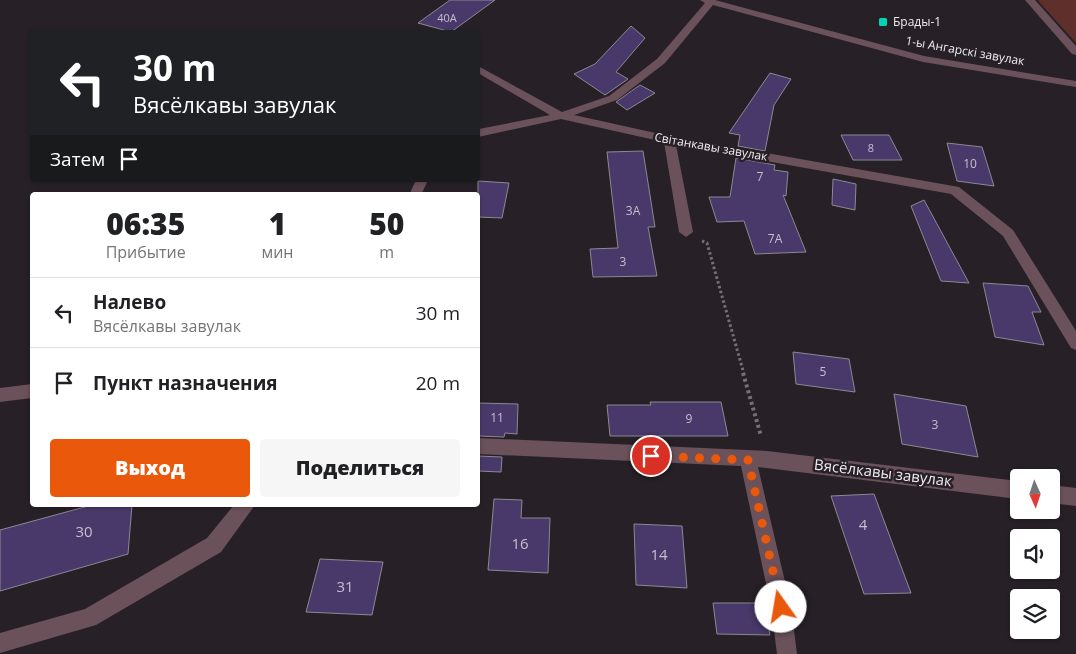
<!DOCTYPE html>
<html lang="ru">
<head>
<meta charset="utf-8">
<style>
  :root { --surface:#fff; --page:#f6f6f6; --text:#202124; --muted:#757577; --line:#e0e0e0; --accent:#ea580c }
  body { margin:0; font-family:"Open Sans",sans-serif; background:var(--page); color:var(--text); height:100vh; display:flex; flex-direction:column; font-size:19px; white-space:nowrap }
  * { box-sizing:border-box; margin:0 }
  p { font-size:16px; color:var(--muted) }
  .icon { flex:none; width:28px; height:28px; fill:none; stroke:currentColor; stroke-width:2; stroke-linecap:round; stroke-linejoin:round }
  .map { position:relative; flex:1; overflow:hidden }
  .panel { position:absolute; left:30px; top:192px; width:450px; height:315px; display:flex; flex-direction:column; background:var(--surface); border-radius:5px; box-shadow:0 1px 4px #0004 }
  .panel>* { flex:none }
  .top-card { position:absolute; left:30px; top:30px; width:450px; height:152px; border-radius:5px; box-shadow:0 1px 4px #0004; background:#202124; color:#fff; overflow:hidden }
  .needle { width:32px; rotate:177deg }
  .controls { position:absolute; left:1010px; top:469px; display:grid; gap:10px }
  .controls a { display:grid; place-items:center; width:50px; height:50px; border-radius:5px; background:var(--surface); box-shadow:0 1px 4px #0004; font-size:25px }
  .pin { position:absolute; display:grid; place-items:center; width:42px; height:42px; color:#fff; margin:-21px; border:2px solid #fff; border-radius:50%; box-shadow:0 1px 5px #0007 }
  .me { position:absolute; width:55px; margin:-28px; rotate:347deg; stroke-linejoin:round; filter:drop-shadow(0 0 4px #0008) }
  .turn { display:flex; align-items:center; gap:18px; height:105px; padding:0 20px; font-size:22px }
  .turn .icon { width:65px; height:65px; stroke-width:2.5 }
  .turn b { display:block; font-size:35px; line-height:42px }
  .then { display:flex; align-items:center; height:48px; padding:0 20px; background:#0003; gap:10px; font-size:19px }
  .eta { display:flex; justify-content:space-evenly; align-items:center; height:85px; text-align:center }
  .eta b { font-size:30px; font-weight:800; line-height:35px }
  .button { display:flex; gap:10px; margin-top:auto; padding:10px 20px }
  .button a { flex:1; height:58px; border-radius:5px; background:var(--accent); color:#fff; font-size:20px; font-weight:800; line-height:58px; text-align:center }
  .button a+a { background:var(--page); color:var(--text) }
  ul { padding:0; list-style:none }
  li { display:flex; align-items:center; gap:15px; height:70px; padding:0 20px; border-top:1px solid var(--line) }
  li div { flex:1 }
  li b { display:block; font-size:19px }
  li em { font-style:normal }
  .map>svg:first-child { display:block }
  .green { fill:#5e2f2b }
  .building { fill:#49396a; stroke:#8b8992 }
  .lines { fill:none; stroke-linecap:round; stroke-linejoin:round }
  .path-far1 { stroke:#757075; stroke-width:3; stroke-dasharray:2.5 2.5; stroke-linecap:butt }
  .path { stroke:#757075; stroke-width:4; stroke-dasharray:3 3; stroke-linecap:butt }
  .minor { fill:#6b515a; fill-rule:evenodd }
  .route { stroke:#ea580c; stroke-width:9; stroke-dasharray:0 16.2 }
  .poi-dot { fill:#00d5b7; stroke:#272127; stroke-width:2 }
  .labels { text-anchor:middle; stroke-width:5; stroke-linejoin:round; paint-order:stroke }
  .far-number-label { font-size:11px; fill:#c5becd }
  .far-poi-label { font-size:12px; fill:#eeeaee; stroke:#272127; text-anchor:start }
  .far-street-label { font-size:12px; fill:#eeeaee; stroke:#272127 }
  .number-label { font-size:12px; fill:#c5becd }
  .street-label { font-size:15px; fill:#eeeaee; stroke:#272127 }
  .near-number-label { font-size:15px; fill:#c5becd }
</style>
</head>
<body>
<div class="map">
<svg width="1076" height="654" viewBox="0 0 1076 654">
  <rect width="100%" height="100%" fill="#272127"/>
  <path class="green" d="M 1038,0 L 1076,0 L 1076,43 L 1041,4 Z"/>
  <path class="building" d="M 450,0 L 495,0 L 451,32 L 418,23 Z
    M 631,26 L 645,38 L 616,72 L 628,79 L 605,95 L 574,74 L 595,64 Z
    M 770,73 L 791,79 L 774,105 L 765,151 L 738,146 L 740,135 L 729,133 Z
    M 640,85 L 655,93 L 627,110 L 616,102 Z
    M 841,135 L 889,135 L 902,160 L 853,160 Z
    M 947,143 L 982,147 L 994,186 L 957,181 Z
    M 643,151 L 655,227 L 648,227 L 657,276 L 593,277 L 590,249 L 618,248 L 607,152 Z
    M 736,158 L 775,165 L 774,170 L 788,172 L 786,196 L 783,195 L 806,252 L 755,254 L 744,221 L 717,222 L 709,197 L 730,197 Z
    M 833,179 L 856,184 L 855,210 L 832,205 Z
    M 478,181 L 509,183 L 502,218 L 478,217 Z
    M 924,200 L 969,283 L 941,281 L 911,206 Z
    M 983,283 L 1028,286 L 1041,312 L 1032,312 L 1044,345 L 995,337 Z
    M 793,352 L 849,359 L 855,392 L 796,384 Z
    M 894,394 L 966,406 L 978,457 L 902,444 Z
    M 650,402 L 721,402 L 728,436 L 610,436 L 607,405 L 651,405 Z
    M 478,403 L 518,404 L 517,434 L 505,433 L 504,437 L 478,436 Z
    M 478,456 L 502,457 L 501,472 L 478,471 Z
    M 874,494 L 896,553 L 911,593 L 864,594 L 831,496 Z
    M 494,499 L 522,500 L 521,518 L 550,518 L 548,573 L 488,570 Z
    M 92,505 L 132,505 L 128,554 L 0,591 L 0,530 Z
    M 634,524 L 682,526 L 687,588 L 636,585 Z
    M 320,559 L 383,562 L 372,615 L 306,612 Z
    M 713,603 L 764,603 L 770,635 L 717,634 Z"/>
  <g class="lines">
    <path class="path-far1" d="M 702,241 L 707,243 L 744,374"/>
    <path class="path" d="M 743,373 L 761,436"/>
    <path class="minor" d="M 700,0 L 715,0 L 924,56 L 1076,81 L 1076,87 L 923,62 L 713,5 L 665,63 L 617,100 L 574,115 L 669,136 L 959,187 L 1013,230 L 1076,331 L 1076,350 L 1071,348 L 1003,236 L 951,194 L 676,145 L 693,232 L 686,237 L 679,232 L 664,142 L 561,119 L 478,137 L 479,129 L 550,115 L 478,73 L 478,66 L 562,112 L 609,96 L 657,59 L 705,3 Z
      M 1025,0 L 1035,0 L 1076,46 L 1076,55 L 1072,54 Z
      M 416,180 L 428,180 L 421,195 L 409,195 Z
      M 32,384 L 32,398 L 0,402 L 0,388 Z
      M 478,438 L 767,451 L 1019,481 L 1019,499 L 758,467 L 791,607 L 797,654 L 777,654 L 771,607 L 741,466 L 478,454 Z
      M 1051,485 L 1076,488 L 1076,506 L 1051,503 Z
      M 234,505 L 255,505 L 221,552 L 96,625 L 0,653 L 0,633 L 85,609 L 207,538 Z"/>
  </g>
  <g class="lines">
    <path class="route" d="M 651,456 L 748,460 L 781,607"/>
  </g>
  <rect class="poi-dot" x="878" y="17" width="10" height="10" rx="2.5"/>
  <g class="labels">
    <g class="far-number-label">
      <text x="447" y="22">40А</text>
      <text x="871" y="152">8</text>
    </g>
    <g class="far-poi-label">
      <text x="893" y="26">Брады-1</text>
    </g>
    <g class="far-street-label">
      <text transform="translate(965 51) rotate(10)" y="4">1-ы Ангарскі завулак</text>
      <text transform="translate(711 147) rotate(10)" y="4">Світанкавы завулак</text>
    </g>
    <g class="number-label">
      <text x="970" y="168">10</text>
      <text x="760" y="181">7</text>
      <text x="633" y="215">3А</text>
      <text x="775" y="243">7А</text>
      <text x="623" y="266">3</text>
      <text x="823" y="376">5</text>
      <text x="497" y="422">11</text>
      <text x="689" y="423">9</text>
      <text x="935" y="429">3</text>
    </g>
    <g class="street-label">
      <text transform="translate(883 473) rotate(7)" y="5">Вясёлкавы завулак</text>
    </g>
    <g class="near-number-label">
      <text x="863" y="530">4</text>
      <text x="84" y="537">30</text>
      <text x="520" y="549">16</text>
      <text x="659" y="560">14</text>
      <text x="345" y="592">31</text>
    </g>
  </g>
</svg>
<div class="controls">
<a><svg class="needle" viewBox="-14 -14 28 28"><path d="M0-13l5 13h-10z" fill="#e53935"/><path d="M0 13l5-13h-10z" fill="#757577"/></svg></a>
<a><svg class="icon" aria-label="sound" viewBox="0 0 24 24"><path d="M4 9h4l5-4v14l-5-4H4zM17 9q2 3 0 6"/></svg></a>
<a><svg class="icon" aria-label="layers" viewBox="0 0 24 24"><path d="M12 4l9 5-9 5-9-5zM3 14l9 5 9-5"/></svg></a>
</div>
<div class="pin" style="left:651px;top:456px;background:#d93025"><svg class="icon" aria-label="arrive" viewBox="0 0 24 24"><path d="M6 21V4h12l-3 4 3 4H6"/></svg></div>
<svg class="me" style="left:781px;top:607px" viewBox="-20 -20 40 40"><circle r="19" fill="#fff"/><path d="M0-13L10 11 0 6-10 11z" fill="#ea580c"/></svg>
<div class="top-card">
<div class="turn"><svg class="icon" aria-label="left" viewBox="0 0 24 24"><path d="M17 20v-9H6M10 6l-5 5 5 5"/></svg><div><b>30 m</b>Вясёлкавы завулак</div></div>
<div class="then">Затем<svg class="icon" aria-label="arrive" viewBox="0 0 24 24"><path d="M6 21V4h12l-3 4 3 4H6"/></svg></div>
</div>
<section class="panel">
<div class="eta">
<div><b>06:35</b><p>Прибытие</p></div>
<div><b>1</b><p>мин</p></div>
<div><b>50</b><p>m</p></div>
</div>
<ul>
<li><svg class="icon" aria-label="left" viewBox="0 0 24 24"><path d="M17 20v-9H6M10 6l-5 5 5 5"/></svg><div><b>Налево</b><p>Вясёлкавы завулак</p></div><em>30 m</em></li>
<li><svg class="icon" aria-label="arrive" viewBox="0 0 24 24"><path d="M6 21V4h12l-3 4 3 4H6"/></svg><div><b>Пункт назначения</b></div><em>20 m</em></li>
</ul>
<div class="button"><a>Выход</a><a>Поделиться</a></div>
</section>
</div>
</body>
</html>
